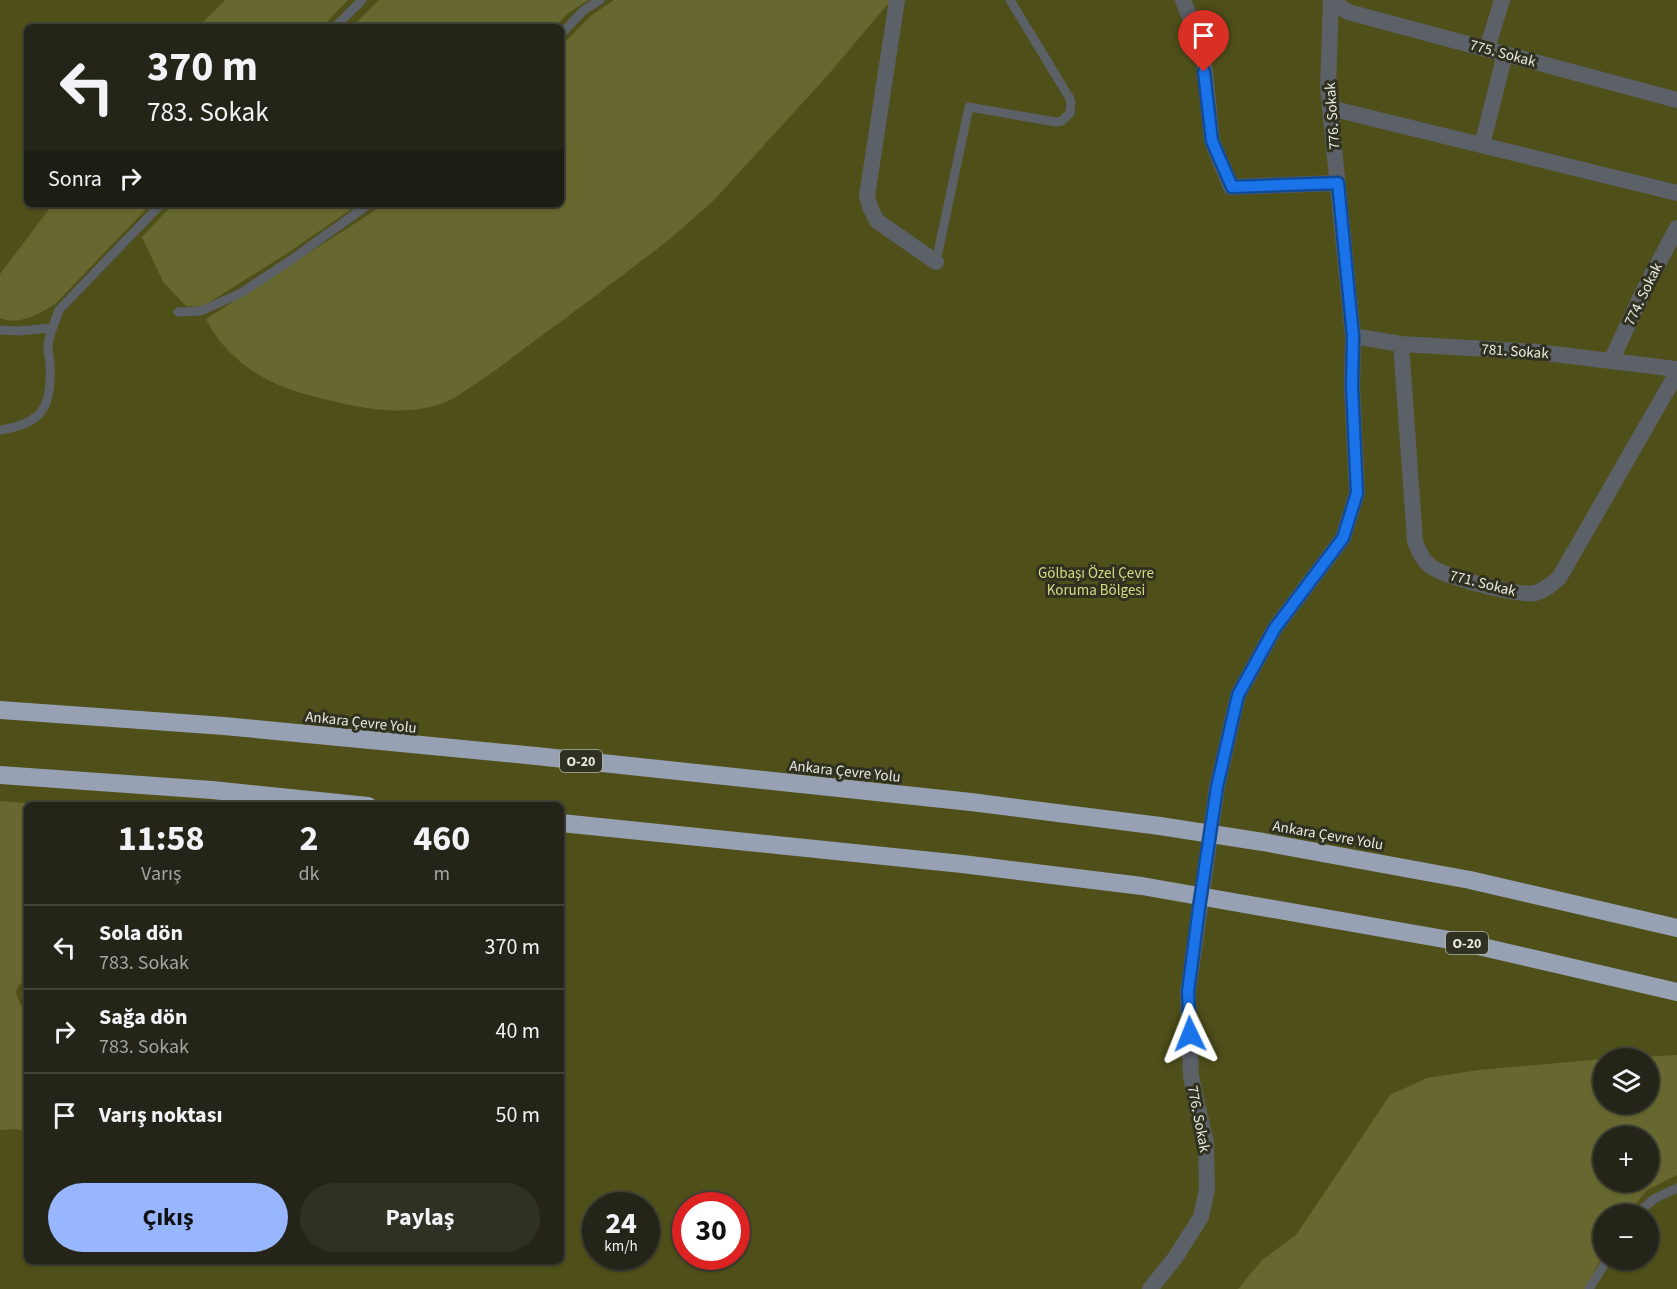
<!DOCTYPE html>
<html lang="tr">
<head>
<meta charset="utf-8">
<style>
  :root { --surface:#242518; --page:#303125; --text:#f1f3f6; --muted:#a3a5a2; --line:#414237; --accent:#97b6fd }
  body { margin:0; font-family:"Source Sans 3",sans-serif; background:var(--page); color:var(--text); height:100vh; display:flex; flex-direction:column; font-size:22px; white-space:nowrap }
  * { box-sizing:border-box; margin:0 }
  p { font-size:20px; color:var(--muted) }
  .icon { flex:none; width:33px; height:33px; fill:none; stroke:currentColor; stroke-width:2; stroke-linecap:round; stroke-linejoin:round }
  .map { position:relative; flex:1; overflow:hidden }
  .drawer { position:absolute; left:24px; top:802px; width:540px; height:462px; display:flex; flex-direction:column; background:var(--surface); border-radius:9px; box-shadow:0 2px 4px #0004,0 0 0 2px var(--line) }
  .drawer>* { flex:none }
  .hud { position:absolute; left:24px; top:24px; width:540px; height:183px; border-radius:9px; box-shadow:0 2px 4px #0004,0 0 0 2px var(--line); background:#242518; color:var(--text); overflow:hidden }
  .controls { position:absolute; left:1593px; top:1048px; display:grid; gap:12px }
  .controls a { display:grid; place-items:center; width:66px; height:66px; border-radius:50%; background:var(--surface); box-shadow:0 2px 4px #0004,0 0 0 2px var(--line); font-size:30px }
  .speed { position:absolute; left:582px; top:1192px; display:flex; gap:12px; font-size:30px; font-weight:700; text-align:center }
  .speed>* { display:grid; place-content:center; width:78px; height:78px; border-radius:50%; background:var(--surface); box-shadow:0 2px 4px #0004,0 0 0 2px var(--line); line-height:1 }
  .speed small { font-size:15px; font-weight:400 }
  .speed .limit { border:9px solid #d22; background:#fff; color:#111 }
  .pin { position:absolute; display:grid; place-items:center; width:51px; height:51px; color:#fff; margin:-62px -26px; border-radius:50% 50% 50% 0; rotate:-45deg; box-shadow:0 0 6px #0007 }
  .pin .icon { rotate:45deg }
  .me { position:absolute; width:66px; margin:-33px; rotate:358deg; stroke-linejoin:round; filter:drop-shadow(0 0 4px #0008) }
  .turn { display:flex; align-items:center; gap:21px; height:126px; padding:0 24px; font-size:27px }
  .turn .icon { width:78px; height:78px; stroke-width:2.5 }
  .turn b { display:block; font-size:42px; line-height:51px }
  .then { display:flex; align-items:center; height:57px; padding:0 24px; background:#0003; gap:12px; font-size:22px }
  .eta { display:flex; justify-content:space-evenly; align-items:center; height:102px; text-align:center }
  .eta b { font-size:36px; font-weight:700; line-height:42px }
  .action { display:flex; gap:12px; margin-top:auto; padding:12px 24px }
  .action a { flex:1; height:69px; border-radius:36px; background:var(--accent); color:#111; font-size:24px; font-weight:700; line-height:69px; text-align:center }
  .action a+a { background:var(--page); color:var(--text) }
  ul { padding:0; list-style:none }
  li { display:flex; align-items:center; gap:18px; height:84px; padding:0 24px; border-top:2px solid var(--line) }
  li div { flex:1 }
  li b { display:block; font-size:22px }
  li em { font-style:normal }
  .map>svg:first-child { display:block }
  .green { fill:#4f4f1a; fill-rule:evenodd }
  .forest { fill:#67682f; fill-rule:evenodd }
  .lines { fill:none; stroke-linecap:round; stroke-linejoin:round }
  .service { stroke:#5c6067; stroke-width:9 }
  .minor { stroke:#5c6067; stroke-width:16 }
  .motorway { stroke:#98a1b4; stroke-width:18 }
  .route-casing { stroke:#114b97; stroke-width:15 }
  .route { stroke:#1a73e8; stroke-width:10 }
  .labels { text-anchor:middle; stroke-width:6; stroke-linejoin:round; paint-order:stroke }
  .shield { fill:#303120; stroke:#b2b2a6; stroke-width:1.5 }
  .shield-label { font-size:14px; font-weight:bold; fill:#e9eadf }
  .street-label { font-size:15px; fill:#e9eadf; stroke:#303120 }
  .park-label { font-size:15px; fill:#d7d983; stroke:#303120 }
</style>
</head>
<body>
<div class="map">
<svg width="1677" height="1289" viewBox="0 0 1677 1289">
  <rect width="100%" height="100%" fill="#303120"/>
  <path class="green" d="M 0,0 L 1677,0 L 1677,1289 L 0,1289 ZM 27,27 L 561,27 L 561,204 L 27,204 ZM 27,806 L 561,806 L 561,1262 L 27,1262 ZM 1604,1059 L 1648,1059 L 1648,1104 L 1604,1104 ZM 1604,1137 L 1648,1137 L 1648,1182 L 1604,1182 ZM 596,1206 L 646,1206 L 646,1257 L 596,1257 ZM 686,1206 L 736,1206 L 736,1257 L 686,1257 ZM 1604,1215 L 1648,1215 L 1648,1260 L 1604,1260 Z"/>
  <path class="forest" d="M 225,0 L 348,0 L 322,27 L 198,27 Z
    M 379,0 L 588,0 L 567,14 L 555,27 L 352,27 Z
    M 614,0 L 891,0 L 828,75 L 714,200 L 670,239 C 622,276 574,312 525,348 C 506,363 486,377 466,390 C 460,394 453,399 446,402 C 402,419 356,407 312,396 C 267,385 227,361 206,319 L 385,204 L 561,204 L 561,46 L 592,15 Z
    M 53,204 L 151,204 L 56,303 C 40,314 19,326 0,318 L 0,274 Z
    M 173,204 L 359,204 L 289,252 L 202,307 L 186,306 L 163,282 L 142,237 Z
    M 0,801 L 49,805 L 27,806 L 27,979 C 7,991 20,1000 27,1015 L 27,1133 L 18,1129 L 0,1130 Z
    M 1677,1055 L 1677,1175 L 1647,1190 L 1627,1215 L 1604,1215 L 1603,1254 L 1586,1289 L 1238,1289 L 1262,1260 L 1296,1235 L 1390,1095 L 1427,1078 L 1479,1070 L 1603,1059 L 1604,1104 L 1648,1104 L 1648,1059 L 1605,1059 ZM 1604,1137 L 1648,1137 L 1648,1182 L 1604,1182 Z"/>
  <g class="lines">
    <path class="service" d="M 335,27 L 362,0
      M 561,34 L 584,10 L 600,0
      M 936,262 L 969,107 L 1056,122 L 1062,121 L 1070,113 L 1071,102 L 1069,97 L 1010,0
      M 178,312 L 201,311 L 241,293 L 291,260 L 369,204
      M 0,330 L 18,331 L 52,328
      M 0,430 C 43,424 52,406 50,365 C 50,359 48,352 48,346 C 49,334 55,322 59,310 L 161,204
      M 1635,1215 L 1654,1199 L 1677,1188
      M 1589,1289 L 1607,1260"/>
    <path class="minor" d="M 897,0 L 867,196 L 870,207 L 877,221 L 936,262
      M 1183,0 L 1203,51 L 1212,141 L 1231,187 L 1337,183
      M 1331,0 L 1348,12 L 1677,100
      M 1487,49 L 1502,0
      M 1330,108 L 1677,193
      M 1482,145 L 1505,54
      M 1353,336 L 1401,344 L 1537,352 L 1677,369
      M 1401,344 L 1415,541 C 1418,550 1422,559 1429,565 C 1443,577 1517,596 1535,593 C 1544,591 1552,584 1559,578 L 1677,373
      M 1611,361 L 1645,288 L 1677,228
      M 1150,1289 L 1175,1258 L 1201,1217 L 1207,1189 L 1206,1143 L 1191,1077 L 1188,992 L 1217,787 L 1238,695 L 1275,628 L 1343,538 L 1357,493 L 1352,387 L 1353,336 L 1328,88 L 1331,0"/>
    <path class="motorway" d="M 0,710 L 224,726 L 536,756 L 971,802 L 1160,826 L 1263,842 L 1470,880 L 1677,928
      M 0,775 L 212,790 L 368,806
      M 561,823 L 962,864 L 1142,886 L 1461,942 L 1677,992"/>
  </g>
  <g class="lines">
    <g class="route-casing">
      <path id="route" d="M 1190,1034 L 1188,992 L 1199,908 L 1217,787 L 1238,695 L 1275,628 L 1343,538 L 1357,493 L 1352,387 L 1353,336 L 1338,183 L 1232,187 L 1212,141 L 1204,72"/>
    </g>
    <use href="#route" class="route"/>
  </g>
  <g class="labels">
    <g class="shield">
      <rect x="560" y="750" width="42" height="22" rx="4.5"/>
      <rect x="1446" y="932" width="42" height="22" rx="4.5"/>
    </g>
    <g class="shield-label">
      <text x="581" y="766">O-20</text>
      <text x="1467" y="948">O-20</text>
    </g>
    <g class="street-label">
      <text transform="translate(1503 53) rotate(15)" y="5">775. Sokak</text>
      <text transform="translate(1332 116) rotate(-94)" y="5">776. Sokak</text>
      <text transform="translate(1643 294) rotate(-64)" y="5">774. Sokak</text>
      <text transform="translate(1515 351) rotate(4)" y="5">781. Sokak</text>
      <text transform="translate(1483 583) rotate(14)" y="5">771. Sokak</text>
      <text transform="translate(361 722) rotate(6)" y="5">Ankara Çevre Yolu</text>
      <text transform="translate(845 771) rotate(6)" y="5">Ankara Çevre Yolu</text>
      <text transform="translate(1328 835) rotate(10)" y="5">Ankara Çevre Yolu</text>
      <text transform="translate(1199 1119) rotate(79)" y="5">776. Sokak</text>
    </g>
    <g class="park-label">
      <text x="1096" y="578">Gölbaşı Özel Çevre<tspan x="1096" dy="17">Koruma Bölgesi</tspan></text>
    </g>
  </g>
</svg>
<div class="controls">
<a><svg class="icon" aria-label="layers" viewBox="0 0 24 24"><path d="M12 4l9 5-9 5-9-5zM3 14l9 5 9-5"/></svg></a>
<a>+</a>
<a>−</a>
</div>
<div class="speed"><div>24<small>km/h</small></div><div class="limit">30</div></div>
<div class="pin" style="left:1204px;top:72px;background:#d93025"><svg class="icon" aria-label="arrive" viewBox="0 0 24 24"><path d="M6 21V4h12l-3 4 3 4H6"/></svg></div>
<svg class="me" style="left:1190px;top:1034px" viewBox="-20 -20 40 40"><path d="M0-17L14 15 0 8-14 15z" fill="#1a73e8" stroke="#fff" stroke-width="4"/></svg>
<div class="hud">
<div class="turn"><svg class="icon" aria-label="left" viewBox="0 0 24 24"><path d="M17 20v-9H6M10 6l-5 5 5 5"/></svg><div><b>370 m</b>783. Sokak</div></div>
<div class="then">Sonra<svg class="icon" aria-label="right" viewBox="0 0 24 24"><path d="M7 20v-9h11M14 6l5 5-5 5"/></svg></div>
</div>
<section class="drawer">
<div class="eta">
<div><b>11:58</b><p>Varış</p></div>
<div><b>2</b><p>dk</p></div>
<div><b>460</b><p>m</p></div>
</div>
<ul>
<li><svg class="icon" aria-label="left" viewBox="0 0 24 24"><path d="M17 20v-9H6M10 6l-5 5 5 5"/></svg><div><b>Sola dön</b><p>783. Sokak</p></div><em>370 m</em></li>
<li><svg class="icon" aria-label="right" viewBox="0 0 24 24"><path d="M7 20v-9h11M14 6l5 5-5 5"/></svg><div><b>Sağa dön</b><p>783. Sokak</p></div><em>40 m</em></li>
<li><svg class="icon" aria-label="arrive" viewBox="0 0 24 24"><path d="M6 21V4h12l-3 4 3 4H6"/></svg><div><b>Varış noktası</b></div><em>50 m</em></li>
</ul>
<div class="action"><a>Çıkış</a><a>Paylaş</a></div>
</section>
</div>
</body>
</html>
